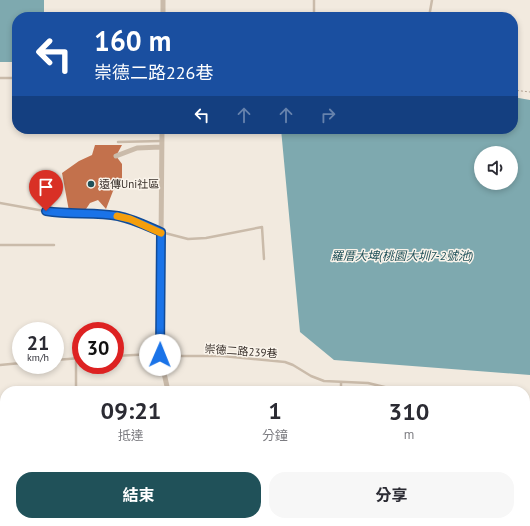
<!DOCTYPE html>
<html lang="zh-TW">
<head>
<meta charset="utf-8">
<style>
  :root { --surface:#fff; --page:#f7f7f7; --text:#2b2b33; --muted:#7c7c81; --accent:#205159 }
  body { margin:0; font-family:"PT Sans","Noto Sans TC",sans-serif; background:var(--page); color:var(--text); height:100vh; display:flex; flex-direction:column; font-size:15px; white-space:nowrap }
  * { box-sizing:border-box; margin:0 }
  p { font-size:13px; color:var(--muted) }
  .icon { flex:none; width:22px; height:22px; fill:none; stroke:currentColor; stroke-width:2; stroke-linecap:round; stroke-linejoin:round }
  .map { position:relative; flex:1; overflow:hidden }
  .details { position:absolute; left:0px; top:386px; width:530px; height:140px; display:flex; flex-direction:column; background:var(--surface); border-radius:16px 16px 0 0; box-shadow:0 2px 6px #0003 }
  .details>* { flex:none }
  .banner { position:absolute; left:12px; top:12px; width:506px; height:122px; border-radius:16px; box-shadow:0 2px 6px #0003; background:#1a4fa0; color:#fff; overflow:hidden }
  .buttons { position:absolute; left:474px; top:146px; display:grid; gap:8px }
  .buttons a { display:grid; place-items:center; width:44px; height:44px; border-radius:50%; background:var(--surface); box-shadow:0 2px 6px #0003; font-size:20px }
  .speed { position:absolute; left:12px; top:322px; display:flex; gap:8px; font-size:20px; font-weight:700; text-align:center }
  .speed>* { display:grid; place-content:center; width:52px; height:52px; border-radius:50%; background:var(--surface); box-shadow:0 2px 6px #0003; line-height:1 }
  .speed small { font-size:10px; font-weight:400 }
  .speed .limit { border:6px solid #d22; background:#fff; color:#111 }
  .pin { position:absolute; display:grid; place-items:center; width:34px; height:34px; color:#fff; margin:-41px -17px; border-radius:50% 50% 50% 0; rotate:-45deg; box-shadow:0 0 4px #0007 }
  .pin .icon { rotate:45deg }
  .me { position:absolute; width:44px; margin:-22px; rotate:1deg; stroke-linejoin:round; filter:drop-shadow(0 0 3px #0008) }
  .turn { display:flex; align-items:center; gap:14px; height:84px; padding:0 16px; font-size:18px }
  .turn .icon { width:52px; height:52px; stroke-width:2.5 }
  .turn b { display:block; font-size:28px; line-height:34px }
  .lanes { display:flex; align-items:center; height:38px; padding:0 16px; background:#0003; justify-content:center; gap:20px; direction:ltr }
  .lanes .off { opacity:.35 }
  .eta { display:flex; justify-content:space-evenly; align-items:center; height:68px; text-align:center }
  .eta b { font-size:24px; font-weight:700; line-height:28px }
  .cta { display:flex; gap:8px; margin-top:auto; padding:8px 16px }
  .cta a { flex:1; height:46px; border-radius:16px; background:var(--accent); color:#fff; font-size:16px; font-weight:700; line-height:46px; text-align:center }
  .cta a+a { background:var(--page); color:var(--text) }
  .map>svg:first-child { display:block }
  .water { fill:#7ea9af; fill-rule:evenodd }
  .building { fill:#c3714c }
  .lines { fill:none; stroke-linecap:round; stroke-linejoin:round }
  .path { stroke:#b6a595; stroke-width:1; stroke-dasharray:2 2; stroke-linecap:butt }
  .lane { stroke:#cabbaa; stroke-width:2.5 }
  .street { stroke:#cabbaa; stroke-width:5 }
  .route-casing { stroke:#114b97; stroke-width:10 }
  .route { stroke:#1a73e8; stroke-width:7 }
  .slow { stroke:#f59e0b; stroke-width:7 }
  .poi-dot { fill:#205159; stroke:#faf4eb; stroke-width:1.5 }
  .labels { text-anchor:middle; stroke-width:3; stroke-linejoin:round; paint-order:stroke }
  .poi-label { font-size:11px; fill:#382f2a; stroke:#faf4eb; text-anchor:start }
  .street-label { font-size:11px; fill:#382f2a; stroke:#faf4eb }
  .water-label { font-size:12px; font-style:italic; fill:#205159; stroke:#faf4eb }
</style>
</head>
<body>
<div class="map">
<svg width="530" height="526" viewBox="0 0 530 526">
  <rect width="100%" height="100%" fill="#f2eadf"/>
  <path class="water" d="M 0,0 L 44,0 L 44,17 L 17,17 L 17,62 L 0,62 Z
    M 513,97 L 530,100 L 530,375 L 334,360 L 300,332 L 281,129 L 513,129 ZM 481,153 L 511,153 L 511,183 L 481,183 Z"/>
  <path class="building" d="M 95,145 L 122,145 L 116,156 L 122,164 L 122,178 L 113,191 L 106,209 L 98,200 L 90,203 L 84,212 L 69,211 L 62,173 L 79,161 L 92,155 Z"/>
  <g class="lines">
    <path class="path" d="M 513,90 L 530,92"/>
    <path class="lane" d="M 314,17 L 314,0
      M 429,17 L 432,0
      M 0,78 L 17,78
      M 118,142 L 161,141
      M 0,203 L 61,214 L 116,215 L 130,219 L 161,232 L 188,239 L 206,238 L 262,227 L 264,259
      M 0,245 L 54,245
      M 115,356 L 153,354 L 182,356 L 222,356 L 285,362 L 293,365 L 311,376 L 324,381 L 368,383 L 401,391
      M 55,360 L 81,358
      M 0,365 L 21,363
      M 76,391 L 76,358
      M 341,391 L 341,382
      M 525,415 L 530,415
      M 75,526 L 75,521
      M 245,526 L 245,521
      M 317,526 L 317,522 L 357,524 L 357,526
      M 404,526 L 405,521"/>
    <path class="street" d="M 163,17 L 163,0
      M 162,129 L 160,355 L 168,391
      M 116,156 L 137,148 L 161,147
      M 525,504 L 530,502
      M 199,521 L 201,526
      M 463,526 L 476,521"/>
  </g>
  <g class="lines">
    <g class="route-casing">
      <path id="route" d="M 46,211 C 70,215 95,212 118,216 C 133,219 147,226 161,232 L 160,355"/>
    </g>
    <use href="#route" class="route"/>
    <path class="slow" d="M 117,216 L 130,219 L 161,233"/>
  </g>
  <circle class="poi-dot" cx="91" cy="184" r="4"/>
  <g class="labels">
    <g class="poi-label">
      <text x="99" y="188">遠傳Uni社區</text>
    </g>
    <g class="street-label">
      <text transform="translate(241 351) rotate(4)" y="4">崇德二路239巷</text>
    </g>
    <g class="water-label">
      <text x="402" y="260">羅厝大埤(桃園大圳7-2號池)</text>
    </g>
  </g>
</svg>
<div class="buttons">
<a><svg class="icon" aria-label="sound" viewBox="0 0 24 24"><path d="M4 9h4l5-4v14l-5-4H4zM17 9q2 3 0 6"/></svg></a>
</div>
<div class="speed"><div>21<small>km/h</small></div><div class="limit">30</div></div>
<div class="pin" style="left:46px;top:211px;background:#d93025"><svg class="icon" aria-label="arrive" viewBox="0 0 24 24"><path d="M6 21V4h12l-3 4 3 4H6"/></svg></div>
<svg class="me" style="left:160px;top:355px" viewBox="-20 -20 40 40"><circle r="19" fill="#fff"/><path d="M0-13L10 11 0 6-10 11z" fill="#1a73e8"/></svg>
<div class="banner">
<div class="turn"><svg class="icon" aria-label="left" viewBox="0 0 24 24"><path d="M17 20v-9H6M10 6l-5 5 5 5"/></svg><div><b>160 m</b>崇德二路226巷</div></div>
<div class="lanes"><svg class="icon" aria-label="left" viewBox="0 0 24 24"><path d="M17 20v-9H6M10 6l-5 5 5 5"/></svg><svg class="icon off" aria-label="ahead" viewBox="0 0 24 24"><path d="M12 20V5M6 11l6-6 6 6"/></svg><svg class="icon off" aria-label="ahead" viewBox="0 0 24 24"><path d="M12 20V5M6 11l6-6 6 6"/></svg><svg class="icon off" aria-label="right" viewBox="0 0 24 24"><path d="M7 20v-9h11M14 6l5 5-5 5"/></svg></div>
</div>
<section class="details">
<div class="eta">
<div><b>09:21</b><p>抵達</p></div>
<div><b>1</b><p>分鐘</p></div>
<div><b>310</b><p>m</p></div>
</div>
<div class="cta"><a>結束</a><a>分享</a></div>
</section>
</div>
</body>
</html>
